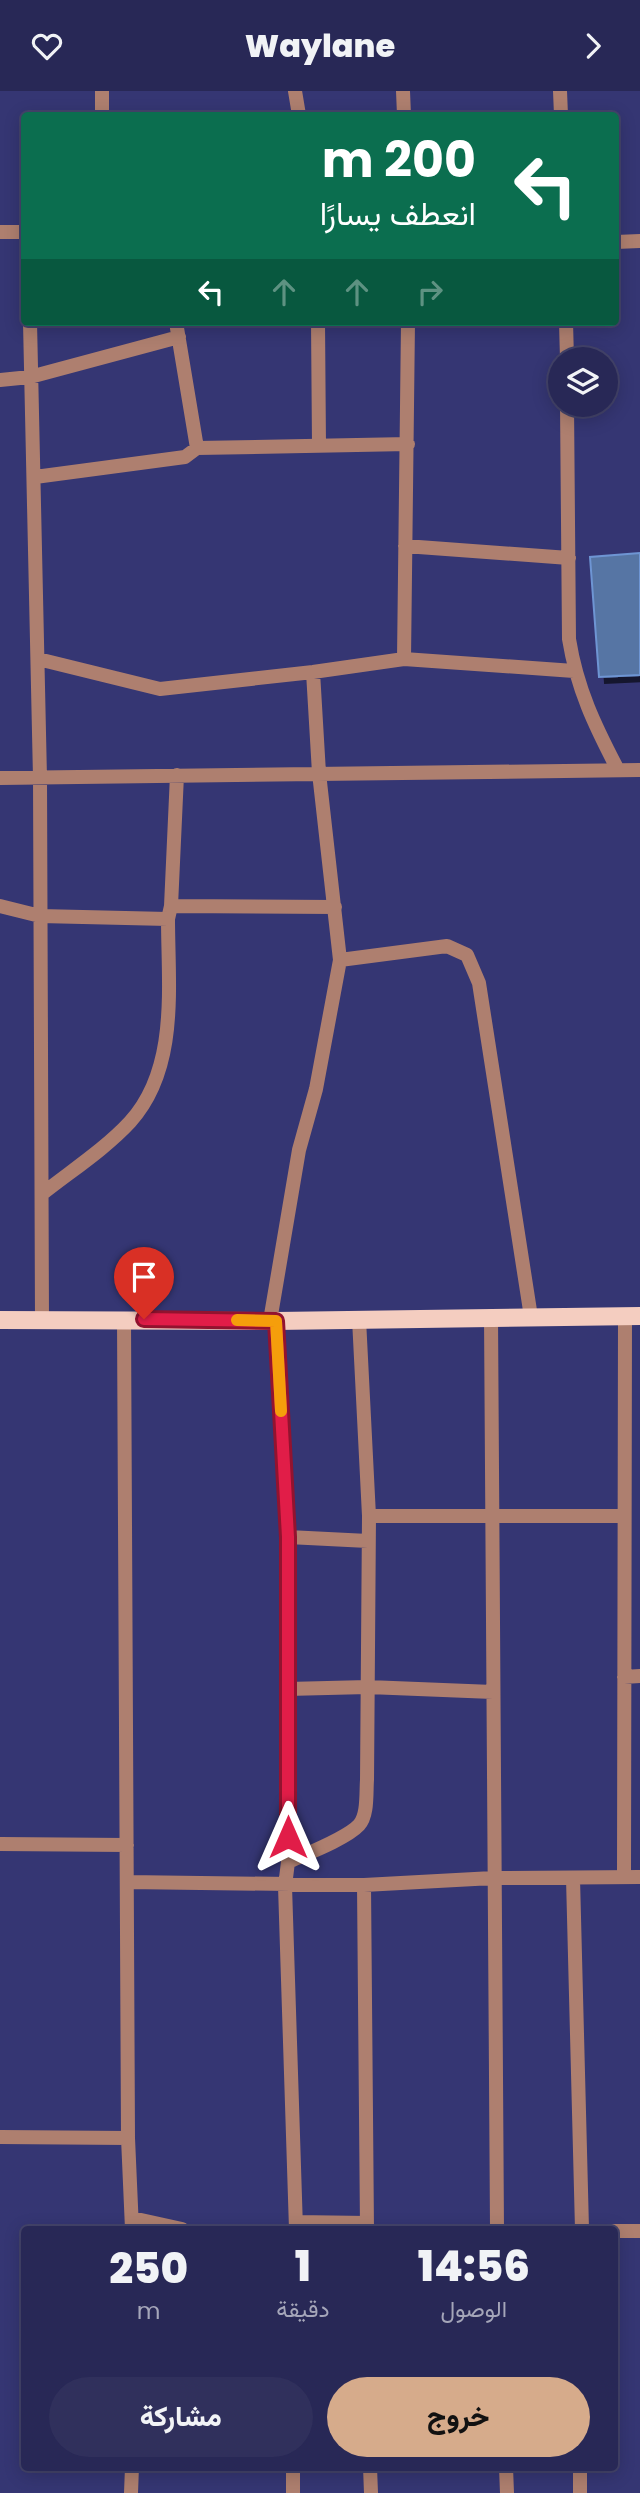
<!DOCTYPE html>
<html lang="ar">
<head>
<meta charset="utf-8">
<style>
  :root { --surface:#282856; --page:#30305c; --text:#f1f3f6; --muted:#a5a6b9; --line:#44446c; --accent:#d6ab8b }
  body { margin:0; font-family:Poppins,Vazirmatn,sans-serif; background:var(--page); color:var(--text); direction:rtl; height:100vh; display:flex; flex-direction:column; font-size:26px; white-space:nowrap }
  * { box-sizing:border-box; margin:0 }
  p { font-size:23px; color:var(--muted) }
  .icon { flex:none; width:38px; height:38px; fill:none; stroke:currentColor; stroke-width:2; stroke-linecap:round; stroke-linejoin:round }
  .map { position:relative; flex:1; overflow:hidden; direction:ltr }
  .panel { position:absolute; left:21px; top:2135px; width:597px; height:245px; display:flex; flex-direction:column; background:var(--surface); border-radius:7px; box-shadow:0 4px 18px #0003,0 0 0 2px var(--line); direction:rtl }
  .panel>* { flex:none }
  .top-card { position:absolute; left:21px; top:21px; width:598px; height:214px; border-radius:7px; box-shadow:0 4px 18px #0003,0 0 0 2px var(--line); direction:rtl; background:#0b6e4f; color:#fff; overflow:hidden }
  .controls { position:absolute; left:548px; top:256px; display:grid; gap:14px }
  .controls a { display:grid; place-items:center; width:70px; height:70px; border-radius:50%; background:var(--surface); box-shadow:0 4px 18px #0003,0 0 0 2px var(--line); font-size:35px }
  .pin { position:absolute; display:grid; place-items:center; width:60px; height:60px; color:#fff; margin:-72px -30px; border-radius:50% 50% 50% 0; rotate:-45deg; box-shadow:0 0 7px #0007 }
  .pin .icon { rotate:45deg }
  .me { position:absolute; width:77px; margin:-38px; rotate:0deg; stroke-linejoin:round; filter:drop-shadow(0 0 5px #0008) }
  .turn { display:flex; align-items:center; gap:24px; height:147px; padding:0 28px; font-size:32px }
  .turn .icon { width:91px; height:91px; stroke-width:2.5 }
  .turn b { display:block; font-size:49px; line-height:60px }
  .lanes { display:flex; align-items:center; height:66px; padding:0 28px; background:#0003; justify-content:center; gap:35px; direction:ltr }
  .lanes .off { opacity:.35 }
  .eta { display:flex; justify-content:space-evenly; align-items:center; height:119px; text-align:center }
  .eta b { font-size:42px; font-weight:800; line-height:49px }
  .primary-button { display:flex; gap:14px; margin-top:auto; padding:14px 28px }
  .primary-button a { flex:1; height:80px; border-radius:42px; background:var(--accent); color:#111; font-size:28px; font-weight:800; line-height:80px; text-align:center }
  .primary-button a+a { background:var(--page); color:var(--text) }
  header { display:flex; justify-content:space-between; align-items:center; height:91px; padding:0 28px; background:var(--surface); font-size:32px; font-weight:800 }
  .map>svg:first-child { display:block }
  .building { fill:#5775a4; stroke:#6e95d3; stroke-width:2; filter:url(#shadow) }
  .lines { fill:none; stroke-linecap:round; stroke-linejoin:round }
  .minor { stroke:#ae7f6f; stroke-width:14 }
  .primary { stroke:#f4cdc0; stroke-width:18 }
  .route-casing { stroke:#92132f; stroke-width:18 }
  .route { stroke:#e11d48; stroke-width:12 }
  .slow { stroke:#f59e0b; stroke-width:12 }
</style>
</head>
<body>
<header><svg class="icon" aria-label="forward" viewBox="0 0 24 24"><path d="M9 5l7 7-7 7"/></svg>Waylane<svg class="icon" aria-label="heart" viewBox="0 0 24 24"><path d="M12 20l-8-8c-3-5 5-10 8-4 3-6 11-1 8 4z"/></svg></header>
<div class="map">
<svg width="640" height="2402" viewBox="0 0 640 2402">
  <defs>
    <filter id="shadow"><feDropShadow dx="6" dy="6" stdDeviation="0" flood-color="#0009"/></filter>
  </defs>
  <rect width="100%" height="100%" fill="#353673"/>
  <path class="building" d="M 640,462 L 640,584 L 599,586 L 590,466 Z"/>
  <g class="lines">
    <path class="minor" d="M 102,0 L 102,24
      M 295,0 L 299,24
      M 403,0 L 404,24
      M 560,0 L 561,24
      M 0,141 L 24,141
      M 616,151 L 640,150
      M 30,231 L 40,687 L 42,1230
      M 318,231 L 319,355
      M 566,231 L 567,268
      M 0,289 L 30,286 L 179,246
      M 567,313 L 569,548 C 577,598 595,635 618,679
      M 197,357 L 408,353
      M 35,386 L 185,366 L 197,357 L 176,231
      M 405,455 L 569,467
      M 38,568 L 160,598 L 313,581 L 404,568 L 574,580
      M 404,568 L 408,231
      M 0,687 L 640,679
      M 0,815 L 40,825 L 168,828
      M 171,815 L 335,816
      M 340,869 L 447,855 L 467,864 L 479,892 L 531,1226
      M 42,1103 C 71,1080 105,1058 130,1031 C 179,977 168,895 168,828 L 171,815 L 177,684
      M 491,1225 L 497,2138
      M 124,1228 L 128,2047 L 132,2138
      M 270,1230 L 299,1059 L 316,998 L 340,869 L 319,682 L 313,581
      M 276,1230 L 288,1446 L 288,1771 L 285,1795 L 296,2138
      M 369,1425 L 624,1425
      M 288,1446 L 368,1450
      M 624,1586 L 640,1585
      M 287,1598 L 368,1596 L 493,1601
      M 0,1753 L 127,1754
      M 288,1771 C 306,1763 346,1748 359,1734 C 368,1724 366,1702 367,1689 L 369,1425 L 359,1228
      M 624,1786 L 625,1225
      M 573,1787 L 582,2138
      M 127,1791 L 364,1794 L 493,1787 L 640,1786
      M 364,1794 L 367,2138
      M 0,2046 L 128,2047
      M 132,2127 L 182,2138
      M 296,2131 L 367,2132
      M 614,2140 L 640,2140
      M 370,2376 L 371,2402
      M 506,2376 L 507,2402
      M 131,2402 L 132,2376
      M 293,2402 L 293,2376
      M 580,2402 L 580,2376"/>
    <path class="primary" d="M 0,1229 L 276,1230 L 640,1225"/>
  </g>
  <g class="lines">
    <g class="route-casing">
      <path id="route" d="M 144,1228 L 276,1230 L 288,1446 L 288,1746"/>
    </g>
    <use href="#route" class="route"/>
    <path class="slow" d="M 237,1229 L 276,1230 L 281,1320"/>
  </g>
</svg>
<div class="controls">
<a><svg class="icon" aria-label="layers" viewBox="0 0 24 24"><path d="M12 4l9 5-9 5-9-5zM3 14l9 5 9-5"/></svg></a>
</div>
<div class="pin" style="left:144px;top:1228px;background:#d93025"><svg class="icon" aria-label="arrive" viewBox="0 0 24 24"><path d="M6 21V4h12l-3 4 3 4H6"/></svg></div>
<svg class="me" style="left:288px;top:1746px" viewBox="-20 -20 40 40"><path d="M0-17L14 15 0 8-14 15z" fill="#e11d48" stroke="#fff" stroke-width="4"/></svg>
<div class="top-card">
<div class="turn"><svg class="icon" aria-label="left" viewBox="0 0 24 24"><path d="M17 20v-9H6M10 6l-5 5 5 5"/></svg><div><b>200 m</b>انعطف يسارًا</div></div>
<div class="lanes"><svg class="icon" aria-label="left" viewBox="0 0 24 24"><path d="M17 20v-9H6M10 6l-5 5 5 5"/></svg><svg class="icon off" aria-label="ahead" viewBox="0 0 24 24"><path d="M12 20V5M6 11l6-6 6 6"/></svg><svg class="icon off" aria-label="ahead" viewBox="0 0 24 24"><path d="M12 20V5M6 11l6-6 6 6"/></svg><svg class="icon off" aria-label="right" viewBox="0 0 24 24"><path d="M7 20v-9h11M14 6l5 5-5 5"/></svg></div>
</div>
<section class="panel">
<div class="eta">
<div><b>14:56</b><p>الوصول</p></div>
<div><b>1</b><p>دقيقة</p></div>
<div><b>250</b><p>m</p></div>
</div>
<div class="primary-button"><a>خروج</a><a>مشاركة</a></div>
</section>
</div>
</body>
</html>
